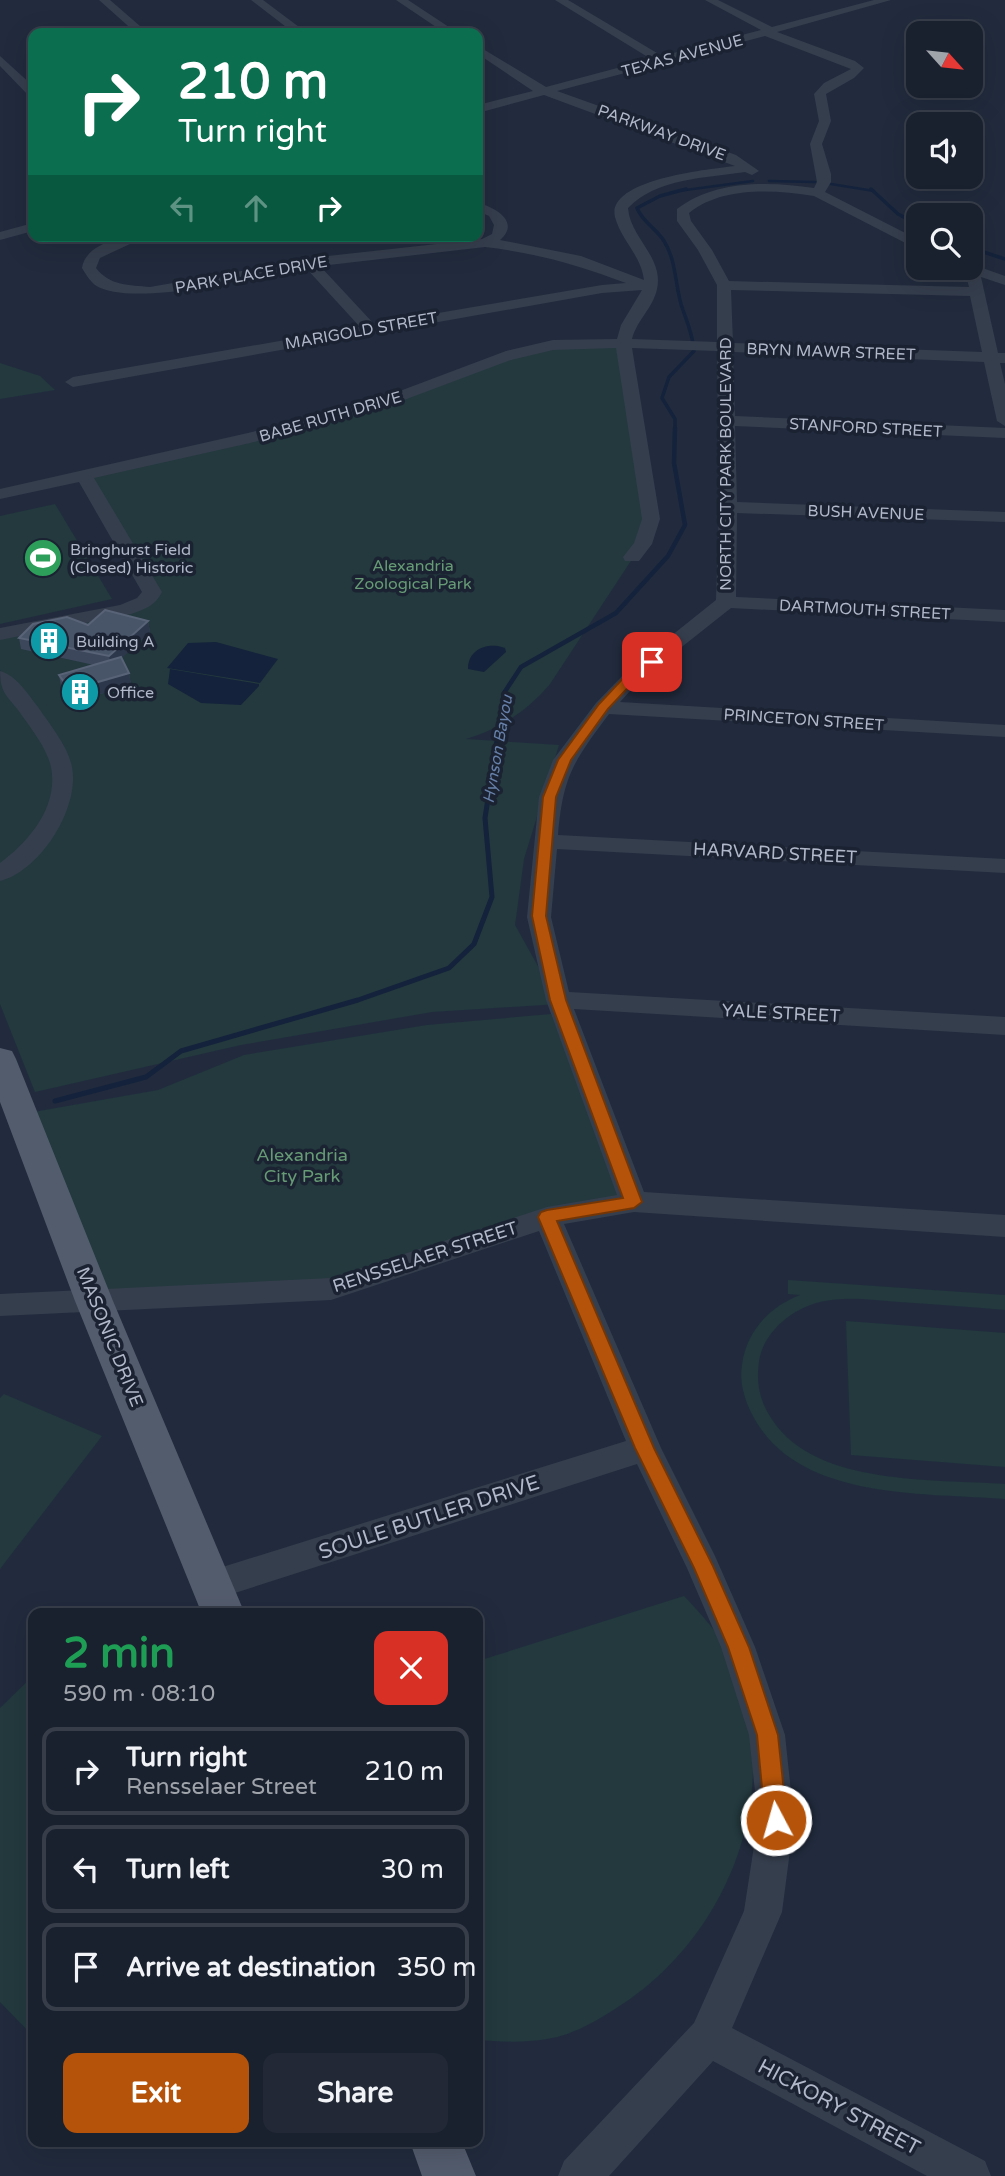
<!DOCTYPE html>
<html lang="en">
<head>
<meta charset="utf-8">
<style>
  :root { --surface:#19202e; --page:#222836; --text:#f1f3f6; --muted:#9fa3aa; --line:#373e4a; --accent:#b45309 }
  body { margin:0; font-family:"Varela Round",sans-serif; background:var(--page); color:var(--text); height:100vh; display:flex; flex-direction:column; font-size:26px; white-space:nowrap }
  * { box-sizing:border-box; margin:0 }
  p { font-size:23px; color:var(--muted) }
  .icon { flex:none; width:38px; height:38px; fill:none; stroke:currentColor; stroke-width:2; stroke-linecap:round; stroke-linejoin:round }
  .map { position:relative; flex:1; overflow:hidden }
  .side { position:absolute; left:28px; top:1608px; width:455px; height:539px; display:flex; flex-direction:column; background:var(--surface); border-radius:14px; box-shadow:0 7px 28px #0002,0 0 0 2px var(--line) }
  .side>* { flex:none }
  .banner { position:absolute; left:28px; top:28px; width:455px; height:214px; border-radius:14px; box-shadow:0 7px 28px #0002,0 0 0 2px var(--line); background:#0b6e4f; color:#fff; overflow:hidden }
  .needle { width:46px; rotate:117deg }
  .fabs { position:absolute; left:906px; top:21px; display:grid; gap:14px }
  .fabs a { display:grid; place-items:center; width:77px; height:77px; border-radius:14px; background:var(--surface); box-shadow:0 7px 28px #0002,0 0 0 2px var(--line); font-size:35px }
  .pin { position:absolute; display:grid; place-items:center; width:60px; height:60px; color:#fff; margin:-30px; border-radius:14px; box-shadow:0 4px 10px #0006 }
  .me { position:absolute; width:77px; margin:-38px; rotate:354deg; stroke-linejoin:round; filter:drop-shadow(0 0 5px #0008) }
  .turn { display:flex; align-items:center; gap:24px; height:147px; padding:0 35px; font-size:32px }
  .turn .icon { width:91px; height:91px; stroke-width:2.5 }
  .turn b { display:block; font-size:49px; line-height:60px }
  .lanes { display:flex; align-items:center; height:66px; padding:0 35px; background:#0003; justify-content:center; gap:35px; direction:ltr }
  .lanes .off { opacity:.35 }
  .round { display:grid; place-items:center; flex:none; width:74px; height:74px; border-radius:14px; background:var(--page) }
  .summary { display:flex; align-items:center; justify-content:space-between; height:119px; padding:0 35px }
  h1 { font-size:42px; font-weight:800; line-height:52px; color:#1e9e55 }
  .cta { display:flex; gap:14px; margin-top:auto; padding:14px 35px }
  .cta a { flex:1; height:80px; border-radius:14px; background:var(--accent); color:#fff; font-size:28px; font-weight:800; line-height:80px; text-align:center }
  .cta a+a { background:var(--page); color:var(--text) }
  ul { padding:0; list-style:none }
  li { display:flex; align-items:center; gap:21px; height:88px; margin:0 14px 10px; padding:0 21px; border:4px solid var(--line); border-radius:14px }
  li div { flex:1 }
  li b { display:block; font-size:26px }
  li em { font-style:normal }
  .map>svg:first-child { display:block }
  .green { fill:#23393e }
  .water { fill:#14223b }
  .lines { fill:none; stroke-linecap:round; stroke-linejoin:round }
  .stream-far3 { stroke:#14223b; stroke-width:2.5 }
  .stream-far2 { stroke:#14223b; stroke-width:3.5 }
  .stream-far1 { stroke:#14223b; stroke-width:4.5 }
  .stream { stroke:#14223b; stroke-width:5 }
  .minor { fill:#353e4d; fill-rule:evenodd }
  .major { fill:#535c6d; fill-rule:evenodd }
  .wall { fill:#3c475c }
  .shaded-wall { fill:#2c374b }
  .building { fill:#485468; stroke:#596377; stroke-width:2 }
  .route { fill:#b45309; stroke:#753606; stroke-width:2 }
  .labels { text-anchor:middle; stroke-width:7; stroke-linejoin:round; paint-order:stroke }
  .far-street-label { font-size:16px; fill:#b1b8c9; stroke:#1b2332 }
  .far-poi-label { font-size:16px; fill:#b1b8c9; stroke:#1b2332; text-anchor:start }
  .far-park-label { font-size:16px; fill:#669b75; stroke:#1b2332 }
  .far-water-label { font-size:16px; font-style:italic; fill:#6780aa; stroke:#1b2332 }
  .street-label { font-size:18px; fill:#b1b8c9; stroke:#1b2332 }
  .park-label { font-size:18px; fill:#669b75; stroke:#1b2332 }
  .near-street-label { font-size:21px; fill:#b1b8c9; stroke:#1b2332 }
</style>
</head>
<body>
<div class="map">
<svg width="1005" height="2176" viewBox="0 0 1005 2176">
  <rect width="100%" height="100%" fill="#212b3d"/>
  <path class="green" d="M 628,345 L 647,488 L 642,544 L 550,684 C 526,712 501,728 466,739 L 559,745 L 524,859 L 515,925 L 559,1004 L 432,1012 L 241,1045 L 35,1092 L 0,1004 L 0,679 L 4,677 L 0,670 L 0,637 L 151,597 L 85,476 L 381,404 L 526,351 Z
    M 0,363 L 40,376 L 55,390 L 0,399 Z
    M 55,504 L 112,599 L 0,624 L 0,516 Z
    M 551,1014 L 622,1196 L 330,1283 L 95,1300 L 22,1114 L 158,1090 L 244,1055 L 427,1025 Z
    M 788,1280 L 1005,1295 L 1005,1310 C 970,1307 935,1304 899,1302 C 873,1300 846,1296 820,1302 C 794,1308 767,1329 760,1356 C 755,1381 759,1401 773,1421 C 817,1486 934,1479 1005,1484 L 1005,1499 C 923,1492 798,1501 753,1416 C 745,1401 739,1383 742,1365 C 746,1332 769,1307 800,1295 L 788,1294 Z
    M 846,1321 L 1005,1333 L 1005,1467 L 851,1455 Z
    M 4,1394 L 102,1436 L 0,1569 L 0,1398 Z
    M 684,1596 C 699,1612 717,1630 726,1651 C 739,1681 754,1738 753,1770 C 751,1867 696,1959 615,2009 C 596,2021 574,2034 552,2038 C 528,2043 502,2042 478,2040 L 478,1661 Z
    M 33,1676 L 33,2036 L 0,2002 L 0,1708 Z"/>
  <path class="water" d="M 216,642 L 278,659 L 260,683 L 167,668 L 188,643 Z
    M 498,646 L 505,648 L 506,652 L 484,672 L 468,669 C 468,652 482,644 498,646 Z
    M 170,669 L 259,684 L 259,686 L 241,705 L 201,703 L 168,684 Z"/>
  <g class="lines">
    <path class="stream-far3" d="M 769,181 L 815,182
      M 831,184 L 874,191
      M 678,191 L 753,181"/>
    <path class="stream-far2" d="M 871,189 L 898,214 L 919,225
      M 971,248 L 1005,259
      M 675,429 L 675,419 L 662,398 L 669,377 L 694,351 C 693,334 686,320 681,304 C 675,283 676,260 664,241 C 656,228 643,223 637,208 L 660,196 L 686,189"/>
    <path class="stream-far1" d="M 498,729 L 504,693 L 521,667 L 616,613 L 668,556 L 685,525 L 674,463 L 675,428"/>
    <path class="stream" d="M 55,1101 L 146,1077 L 181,1051 L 358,1000 L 449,968 L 474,944 L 492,897 L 485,818 L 499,728"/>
    <path class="minor" d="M 99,0 L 110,0 L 148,33 L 136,33 Z
      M 251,0 L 263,0 L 307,33 L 294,33 Z
      M 396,0 L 408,0 L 458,33 L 445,33 Z
      M 555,0 L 568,0 L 662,56 L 761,30 L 705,0 L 718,0 L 772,27 L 874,0 L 891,0 L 777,32 L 855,61 L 864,68 L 854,78 L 826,94 L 831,121 L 822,144 L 831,174 L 831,182 L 825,192 L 919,240 L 919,250 L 814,196 C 774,190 723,186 689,213 L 691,221 L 712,250 L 729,281 L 969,287 L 965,272 L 962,268 L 971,268 L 971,264 L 1005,276 L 1005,285 L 981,277 L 998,353 L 1005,353 L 1005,363 L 1000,363 L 1005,384 L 1005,426 L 997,421 L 984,362 L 733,352 L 735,416 L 1005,428 L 1005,438 L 735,426 L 737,502 L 1005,512 L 1005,522 L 737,513 L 736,597 L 1005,610 L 1005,622 L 731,608 L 640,680 L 620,702 L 1005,725 L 1005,737 L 609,714 C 574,761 563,775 558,835 L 1005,859 L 1005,873 L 557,849 L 551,917 L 569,992 L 1005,1017 L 1005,1035 L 574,1009 L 644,1192 L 1005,1215 L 1005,1237 L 634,1212 L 564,1224 L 661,1448 L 715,1556 L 755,1647 L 785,1735 L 794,1820 L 782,1912 L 732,2028 L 985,2161 L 991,2176 L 927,2176 L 713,2061 L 609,2176 L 558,2176 L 564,2161 L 694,2023 L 744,1911 L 758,1820 L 749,1735 L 721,1647 L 687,1568 L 637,1464 L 213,1600 L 201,1595 L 196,1585 L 201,1575 L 213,1570 L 626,1441 L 539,1231 L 331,1300 L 0,1316 L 0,1294 L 331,1278 L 547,1207 L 617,1195 L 546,1000 L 527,917 L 539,797 L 553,760 L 596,703 L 626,672 L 716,600 L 719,507 L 717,351 L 632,348 L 660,519 L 652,544 L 639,561 L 625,561 L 623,557 L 634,543 L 642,519 L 616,348 L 553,350 L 511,360 L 388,406 L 250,443 L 94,478 L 162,592 C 155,606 145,609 131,614 L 0,640 L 0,628 L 120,605 L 137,598 L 142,592 L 79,482 L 0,499 L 0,489 L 248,433 L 376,400 L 506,351 L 553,340 L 617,339 L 621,325 L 642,290 L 602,293 L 73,387 L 65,382 L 73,377 L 360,327 L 306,268 C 260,276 132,309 95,285 C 90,281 85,273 82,268 C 86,242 125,236 147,236 L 100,258 L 96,268 C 110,286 129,285 150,287 L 328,256 L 482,239 L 492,234 L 494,225 L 489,216 L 478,211 L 478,203 C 495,207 521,222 500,240 L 581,256 L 644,280 C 641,255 621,240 615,217 C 606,179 711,169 735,166 L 544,95 L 478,113 L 478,105 L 533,91 L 478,54 L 478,46 L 546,87 L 651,59 ZM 765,36 L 851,69 L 824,83 L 814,94 L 819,121 L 810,144 L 817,182 L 814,188 C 769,181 714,180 677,209 L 677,221 L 698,250 L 717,285 L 717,342 L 632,339 C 637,320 653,308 657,289 C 664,257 630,238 628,208 C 657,178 706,178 745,172 L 752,175 L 759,171 L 736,155 L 557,91 ZM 485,247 C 537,253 577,265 626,283 L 602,285 L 374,324 L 320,266 ZM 731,290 L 970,296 L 982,352 L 733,343 Z
      M 0,56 L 33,86 L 33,97 L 29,96 L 0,66 Z
      M 33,223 L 33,231 L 0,240 L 0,232 Z
      M 0,671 C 16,675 28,694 38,707 C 50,725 68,746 72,767 C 80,808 40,871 0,881 L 0,863 C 30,841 61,804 50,763 C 45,747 33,731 23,717 C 10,697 0,696 0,671 Z"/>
    <path class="major" d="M 0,1048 L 12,1051 L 16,1059 L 113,1301 L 245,1614 L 202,1614 L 75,1301 L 0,1102 Z
      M 410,2142 L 462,2142 L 476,2176 L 422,2176 Z"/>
  </g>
  <path class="wall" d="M 148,621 L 150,632 L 121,658 L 129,673 L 131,685 L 73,702 L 61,686 L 59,675 L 94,665 L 21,649 L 19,638 L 88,625 Z"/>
  <path class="shaded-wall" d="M 148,621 L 150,632 L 111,668 L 109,656 Z
    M 129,673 L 131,685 L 73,702 L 70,690 Z"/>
  <path class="building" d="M 105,610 L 148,621 L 109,656 L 19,638 L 33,624 L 67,617 L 88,625 Z
    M 121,657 L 129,673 L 70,690 L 59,675 Z"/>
  <path class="route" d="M 652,658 L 658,662 L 656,664 L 637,678 L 608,709 L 571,760 L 556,797 L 546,916 L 566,1000 L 642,1202 L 634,1208 L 557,1221 L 654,1448 L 713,1566 L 749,1647 L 778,1735 L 787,1820 L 784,1827 L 776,1831 L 768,1827 L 765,1820 L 757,1735 L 728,1647 L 694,1568 L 635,1448 L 538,1217 L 541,1212 L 547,1210 L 623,1198 L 550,1000 L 532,916 L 543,797 L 558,760 L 599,704 L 628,673 Z"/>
  <defs>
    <g id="stadium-disc" transform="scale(2.0125)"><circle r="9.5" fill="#2e9e5b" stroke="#1b2332"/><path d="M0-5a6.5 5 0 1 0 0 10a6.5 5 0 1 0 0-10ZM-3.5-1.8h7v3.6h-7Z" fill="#fff"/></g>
    <g id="building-disc" transform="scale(2.0125)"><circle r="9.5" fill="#0f9aa8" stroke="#1b2332"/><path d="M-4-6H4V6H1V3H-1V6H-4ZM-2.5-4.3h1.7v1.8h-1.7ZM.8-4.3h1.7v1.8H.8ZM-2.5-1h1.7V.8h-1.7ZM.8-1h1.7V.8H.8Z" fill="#fff"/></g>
  </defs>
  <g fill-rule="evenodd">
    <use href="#stadium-disc" x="43" y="558"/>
    <use href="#building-disc" x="49" y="641"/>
    <use href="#building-disc" x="80" y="692"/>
  </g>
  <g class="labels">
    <g class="far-street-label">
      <text transform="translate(682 55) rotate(-15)" y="6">TEXAS AVENUE</text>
      <text transform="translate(662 132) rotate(20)" y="6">PARKWAY DRIVE</text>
      <text transform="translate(251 274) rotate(-10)" y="6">PARK PLACE DRIVE</text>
      <text transform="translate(361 330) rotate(-10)" y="6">MARIGOLD STREET</text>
      <text transform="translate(831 351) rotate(2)" y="6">BRYN MAWR STREET</text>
      <text transform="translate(330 416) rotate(-16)" y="6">BABE RUTH DRIVE</text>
      <text transform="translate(866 427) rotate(3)" y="6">STANFORD STREET</text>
      <text transform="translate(725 464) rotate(-90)" y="6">NORTH CITY PARK BOULEVARD</text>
      <text transform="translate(866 512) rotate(2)" y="6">BUSH AVENUE</text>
      <text transform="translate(865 609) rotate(3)" y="6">DARTMOUTH STREET</text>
      <text transform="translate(804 719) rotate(4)" y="6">PRINCETON STREET</text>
    </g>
    <g class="far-poi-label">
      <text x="70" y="555">Bringhurst Field<tspan x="70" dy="18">(Closed) Historic</tspan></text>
      <text x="76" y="647">Building A</text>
      <text x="107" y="698">Office</text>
    </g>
    <g class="far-park-label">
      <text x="413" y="571">Alexandria<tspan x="413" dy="18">Zoological Park</tspan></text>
    </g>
    <g class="far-water-label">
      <text transform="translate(497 749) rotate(-80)" y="6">Hynson Bayou</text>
    </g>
    <g class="street-label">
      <text transform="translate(775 853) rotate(3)" y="6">HARVARD STREET</text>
      <text transform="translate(781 1013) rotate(3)" y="6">YALE STREET</text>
      <text transform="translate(425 1257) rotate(-18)" y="6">RENSSELAER STREET</text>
      <text transform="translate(110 1337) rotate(68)" y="6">MASONIC DRIVE</text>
    </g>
    <g class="park-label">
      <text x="302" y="1161">Alexandria<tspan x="302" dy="21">City Park</tspan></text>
    </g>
    <g class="near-street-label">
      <text transform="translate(429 1517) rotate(-18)" y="7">SOULE BUTLER DRIVE</text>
      <text transform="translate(839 2107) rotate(28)" y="7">HICKORY STREET</text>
    </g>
  </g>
</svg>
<div class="fabs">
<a><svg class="needle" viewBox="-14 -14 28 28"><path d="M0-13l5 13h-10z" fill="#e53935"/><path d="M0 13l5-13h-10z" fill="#9fa3aa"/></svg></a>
<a><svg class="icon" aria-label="sound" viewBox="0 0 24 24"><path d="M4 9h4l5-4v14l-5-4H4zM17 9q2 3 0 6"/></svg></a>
<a><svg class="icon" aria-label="search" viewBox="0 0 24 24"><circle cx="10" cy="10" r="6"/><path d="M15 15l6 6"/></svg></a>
</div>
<div class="pin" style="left:652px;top:662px;background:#d93025"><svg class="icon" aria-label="arrive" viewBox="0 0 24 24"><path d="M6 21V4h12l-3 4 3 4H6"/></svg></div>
<svg class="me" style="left:776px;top:1820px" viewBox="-20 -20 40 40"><circle r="17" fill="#b45309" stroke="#fff" stroke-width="3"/><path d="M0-11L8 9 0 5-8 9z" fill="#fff"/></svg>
<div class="banner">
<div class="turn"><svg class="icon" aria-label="right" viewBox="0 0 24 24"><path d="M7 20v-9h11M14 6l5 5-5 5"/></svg><div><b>210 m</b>Turn right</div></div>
<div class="lanes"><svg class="icon off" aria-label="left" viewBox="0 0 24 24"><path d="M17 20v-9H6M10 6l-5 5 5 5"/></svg><svg class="icon off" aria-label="ahead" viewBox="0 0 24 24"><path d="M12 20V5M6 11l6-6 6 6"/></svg><svg class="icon" aria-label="right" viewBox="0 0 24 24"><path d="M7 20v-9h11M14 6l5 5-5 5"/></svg></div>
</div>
<section class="side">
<div class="summary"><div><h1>2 min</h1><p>590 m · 08:10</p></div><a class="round" style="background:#d93025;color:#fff"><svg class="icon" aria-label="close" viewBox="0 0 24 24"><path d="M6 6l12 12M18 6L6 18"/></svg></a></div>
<ul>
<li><svg class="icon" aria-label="right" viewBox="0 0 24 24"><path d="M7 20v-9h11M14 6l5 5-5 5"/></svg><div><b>Turn right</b><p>Rensselaer Street</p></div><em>210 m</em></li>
<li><svg class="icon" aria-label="left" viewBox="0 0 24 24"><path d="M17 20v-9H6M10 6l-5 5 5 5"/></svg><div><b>Turn left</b></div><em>30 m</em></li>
<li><svg class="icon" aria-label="arrive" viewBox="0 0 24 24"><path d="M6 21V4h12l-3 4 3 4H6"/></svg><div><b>Arrive at destination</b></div><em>350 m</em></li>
</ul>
<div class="cta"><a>Exit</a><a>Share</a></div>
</section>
</div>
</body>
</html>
